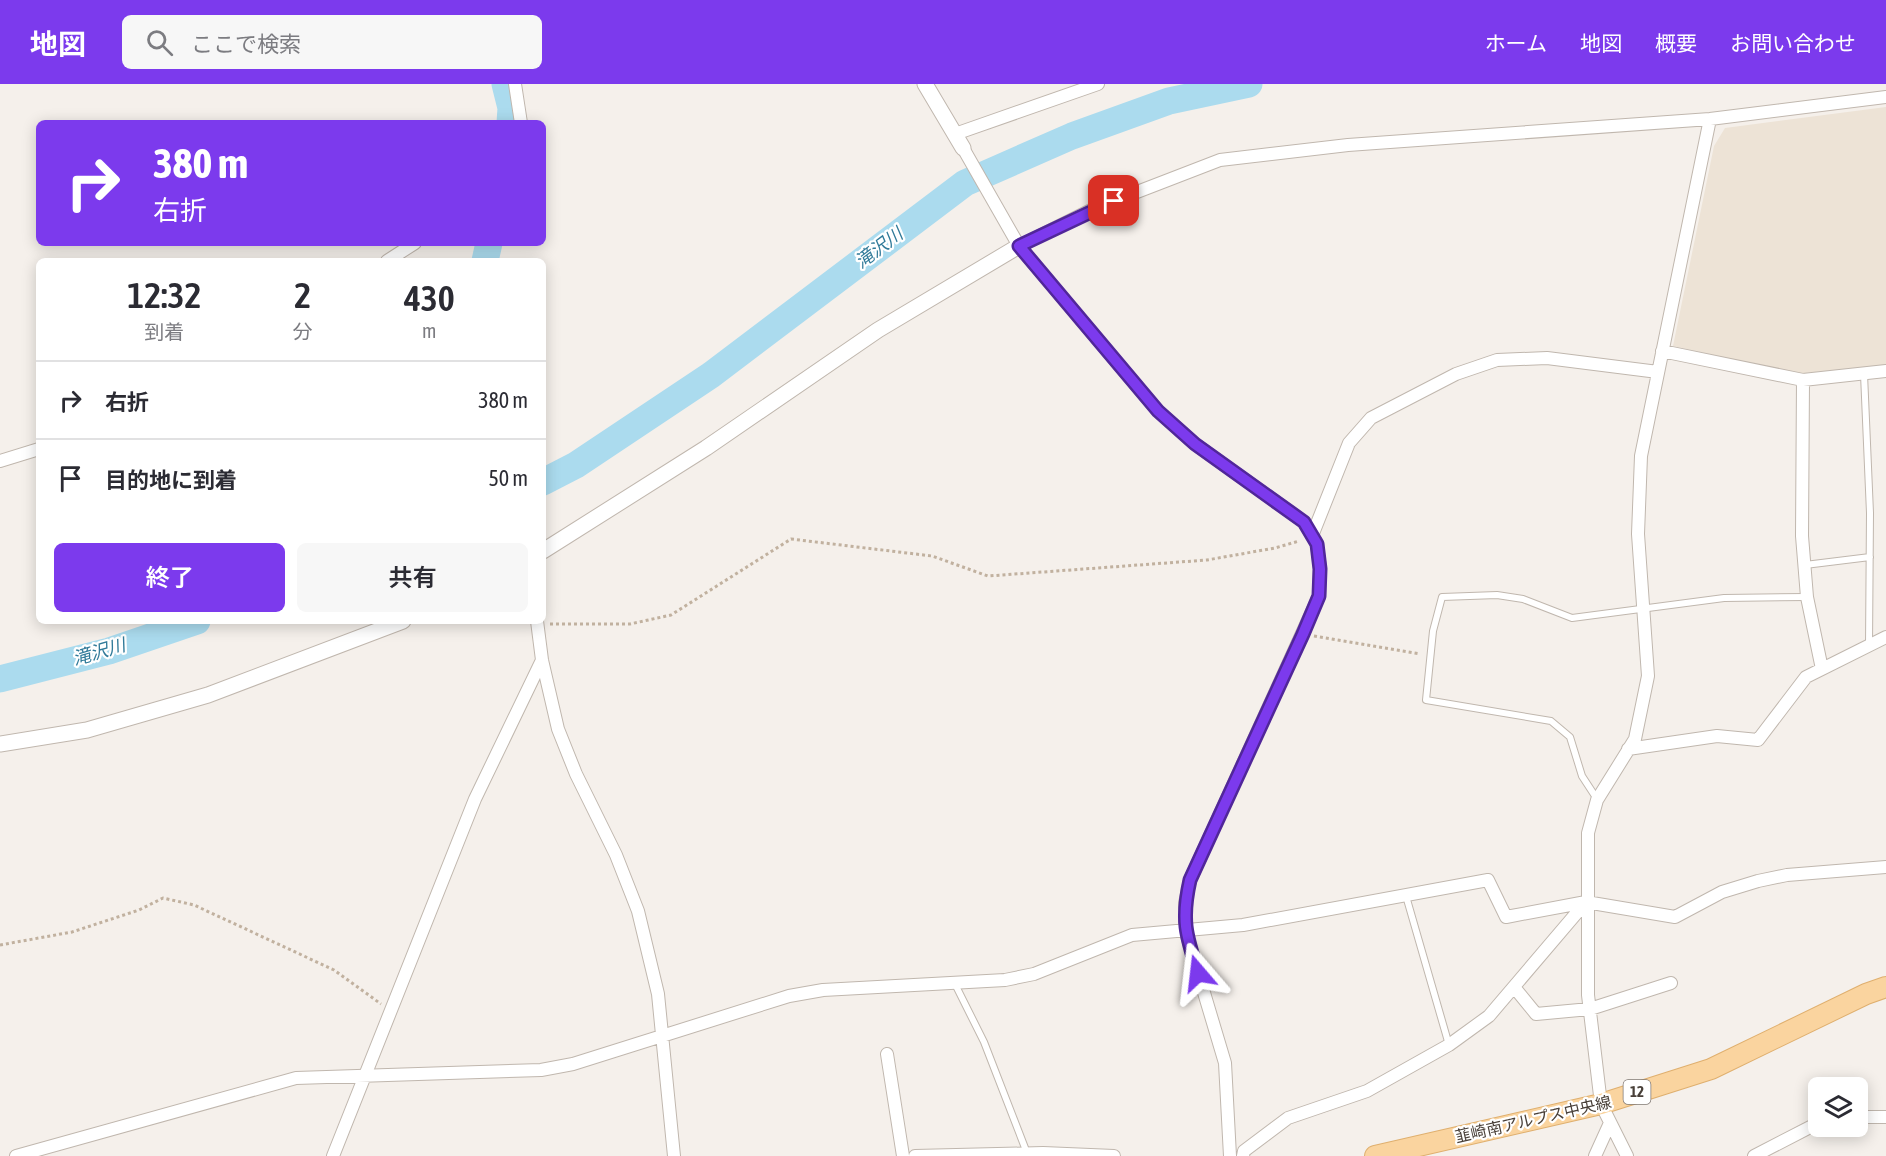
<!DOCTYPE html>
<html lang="ja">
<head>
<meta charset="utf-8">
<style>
  :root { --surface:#fff; --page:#f7f7f7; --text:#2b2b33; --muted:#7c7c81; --line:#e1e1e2; --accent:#7c3aed }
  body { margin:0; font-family:"Asap Condensed","Noto Sans JP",sans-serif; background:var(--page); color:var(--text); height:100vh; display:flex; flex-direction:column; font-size:22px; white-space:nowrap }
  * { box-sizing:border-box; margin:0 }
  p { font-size:20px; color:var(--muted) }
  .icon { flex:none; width:33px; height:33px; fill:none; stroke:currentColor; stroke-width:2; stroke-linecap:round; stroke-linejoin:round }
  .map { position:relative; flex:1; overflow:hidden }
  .drawer { position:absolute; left:36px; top:174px; width:510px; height:366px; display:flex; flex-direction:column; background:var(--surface); border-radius:9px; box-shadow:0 3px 15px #0003 }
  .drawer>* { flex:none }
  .top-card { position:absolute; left:36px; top:36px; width:510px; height:126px; border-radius:9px; box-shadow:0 3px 15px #0003; background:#7c3aed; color:#fff; overflow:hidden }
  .controls { position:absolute; left:1808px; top:993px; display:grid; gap:12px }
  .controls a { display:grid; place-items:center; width:60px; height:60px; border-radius:9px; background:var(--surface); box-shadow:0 3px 15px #0003; font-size:30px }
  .pin { position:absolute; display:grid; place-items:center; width:51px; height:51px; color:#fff; margin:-26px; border-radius:12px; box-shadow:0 3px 9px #0006 }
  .me { position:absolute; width:66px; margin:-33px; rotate:343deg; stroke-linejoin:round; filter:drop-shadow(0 0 4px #0008) }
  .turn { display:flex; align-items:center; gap:21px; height:126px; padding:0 18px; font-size:27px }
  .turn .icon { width:78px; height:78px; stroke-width:2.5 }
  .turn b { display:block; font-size:42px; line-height:51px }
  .eta { display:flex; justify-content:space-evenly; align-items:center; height:102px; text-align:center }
  .eta b { font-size:36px; font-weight:600; line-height:42px }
  .cta { display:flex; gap:12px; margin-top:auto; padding:12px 18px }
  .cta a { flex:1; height:69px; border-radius:9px; background:var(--accent); color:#fff; font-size:24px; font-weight:600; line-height:69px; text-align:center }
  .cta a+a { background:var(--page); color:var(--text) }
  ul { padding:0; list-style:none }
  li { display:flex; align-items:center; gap:18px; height:78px; padding:0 18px; border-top:2px solid var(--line) }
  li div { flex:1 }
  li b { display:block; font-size:22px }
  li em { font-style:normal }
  header { display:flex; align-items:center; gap:36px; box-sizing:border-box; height:84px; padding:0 30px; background:var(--accent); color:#fff }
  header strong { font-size:28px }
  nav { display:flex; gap:33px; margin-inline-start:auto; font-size:21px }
  .search { width:420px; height:54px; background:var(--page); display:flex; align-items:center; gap:15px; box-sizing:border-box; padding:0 21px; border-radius:9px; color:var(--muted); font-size:22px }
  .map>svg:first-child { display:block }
  .education { fill:#ede3d6 }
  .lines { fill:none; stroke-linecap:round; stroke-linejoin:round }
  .river { stroke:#abdbee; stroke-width:27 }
  .service-casing { stroke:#c0b7ae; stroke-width:8 }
  .minor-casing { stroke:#c0b7ae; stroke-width:14 }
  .tertiary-casing { stroke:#c0b7ae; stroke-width:17 }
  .primary-casing { stroke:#dfaf6e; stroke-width:22 }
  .path { stroke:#c1b19f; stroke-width:3; stroke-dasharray:3 3; stroke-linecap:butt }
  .service { stroke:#fff; stroke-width:6 }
  .minor { stroke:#fff; stroke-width:12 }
  .tertiary { stroke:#fff; stroke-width:15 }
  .primary { stroke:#fad49f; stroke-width:20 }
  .route-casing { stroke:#51269a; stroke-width:15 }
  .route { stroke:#7c3aed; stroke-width:10 }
  .labels { text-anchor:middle; stroke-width:4.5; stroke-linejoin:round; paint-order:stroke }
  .shield { fill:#fff; stroke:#807974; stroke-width:1.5 }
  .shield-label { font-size:15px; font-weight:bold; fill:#494039 }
  .street-label { font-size:16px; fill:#494039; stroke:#fff }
  .water-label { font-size:18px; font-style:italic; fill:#307a99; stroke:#fff }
</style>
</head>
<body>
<header>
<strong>地図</strong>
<div class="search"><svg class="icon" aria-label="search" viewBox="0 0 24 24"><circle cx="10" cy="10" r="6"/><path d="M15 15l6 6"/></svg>ここで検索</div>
<nav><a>ホーム</a><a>地図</a><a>概要</a><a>お問い合わせ</a></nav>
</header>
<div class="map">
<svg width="1886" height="1072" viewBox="0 0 1886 1072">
  <rect width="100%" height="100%" fill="#f5f0eb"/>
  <path class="education" d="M 1886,23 L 1886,281 L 1796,290 L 1673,262 L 1714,62 L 1725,44 Z"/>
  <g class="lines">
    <path class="river" d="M 505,0 L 511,24 L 510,39
      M 485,177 L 489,159
      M 543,398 L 576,381 L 711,291 L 965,99 L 1072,52 L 1169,17 L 1249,0
      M 0,595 L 109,567 L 197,537"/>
    <g class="service-casing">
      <path id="service" d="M 1864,290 L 1870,429 L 1869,561
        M 1805,481 L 1870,473
        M 1597,715 L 1582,692 L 1570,653 L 1551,637 L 1426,616 L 1433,547 L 1442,513 L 1497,511 L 1523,515 L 1572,534 L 1724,514 L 1807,513
        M 1406,812 L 1449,961
        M 955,900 L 984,958 L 1027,1069"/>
    </g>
    <g class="minor-casing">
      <path id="minor" d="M 515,0 L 521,39
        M 955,50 L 1098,0
        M 963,64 L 1019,162 L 1158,327 L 1195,360 L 1304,438 L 1317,460 L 1320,485 L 1319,512 L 1190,796 L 1185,819 L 1185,845 L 1225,979 L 1230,1072
        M 1019,162 L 1093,125 L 1220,76 L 1348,61 L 1710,35 L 1886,13
        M 387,177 L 415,159
        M 1662,267 L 1803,296 L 1886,287
        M 1803,296 L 1802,452 L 1807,513 L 1822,585
        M 0,377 L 39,365
        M 1312,452 L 1349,359 L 1371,334 L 1456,290 L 1497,276 L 1547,274 L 1658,288
        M 537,537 L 542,576 L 558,645 L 576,690 L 616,771 L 638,827 L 658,910 L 674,1072
        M 1628,665 L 1717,652 L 1758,656 L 1806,593 L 1886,553
        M 1514,903 L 1536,930 L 1590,925 L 1671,899
        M 887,970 L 903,1072
        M 1857,1033 L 1886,1033
        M 16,1072 L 296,994 L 541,986 L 573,980 L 789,912 L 823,906 L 1005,896 L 1034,890 L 1132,851 L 1243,841 L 1488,796 L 1506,833 L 1586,818 L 1675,833 L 1722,808 L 1758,797 L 1787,791 L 1886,783
        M 333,1072 L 475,715 L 542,576
        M 915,1072 L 1043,1069 L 1114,1072
        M 1243,1072 L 1244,1067 L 1288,1034 L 1367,1007 L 1449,961 L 1489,932 L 1586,818
        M 1595,1072 L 1610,1039
        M 1627,1072 L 1601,1020 L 1588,911 L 1588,749 L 1597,716 L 1635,655 L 1648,592 L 1638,450 L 1641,372 L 1710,35
        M 1754,1072 L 1818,1039"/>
    </g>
    <g class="tertiary-casing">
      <path id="tertiary" d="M 925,0 L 963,64
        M 543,467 L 706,364 L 878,246 L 1019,162
        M 0,660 L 87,646 L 208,611 L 403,537"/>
    </g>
    <g class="primary-casing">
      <path id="primary" d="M 1375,1072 L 1601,1020 L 1711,985 L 1866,910 L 1886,903"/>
    </g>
    <path class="path" d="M 550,540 L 630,540 L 671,531 L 791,455 L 932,472 L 988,492 L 1207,476 L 1275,464 L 1299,457
      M 1314,552 L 1420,570
      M 0,861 L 72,848 L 139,826 L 163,814 L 194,821 L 334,886 L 381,920"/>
    <use href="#service" class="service"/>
    <use href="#minor" class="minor"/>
    <use href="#tertiary" class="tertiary"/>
    <use href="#primary" class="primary"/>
  </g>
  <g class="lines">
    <g class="route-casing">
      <path id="route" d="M 1114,117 L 1019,162 L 1158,327 L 1195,360 L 1304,438 L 1317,460 L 1320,485 L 1319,512 L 1303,550 L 1190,796 C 1181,836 1186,851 1198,889"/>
    </g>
    <use href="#route" class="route"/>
  </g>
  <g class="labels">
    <rect class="shield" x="1623.5" y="996" width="27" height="24" rx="4.5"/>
    <g class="shield-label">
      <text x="1637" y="1013">12</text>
    </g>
    <g class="street-label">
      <text transform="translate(1533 1035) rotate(-13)" y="6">韮崎南アルプス中央線</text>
    </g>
    <g class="water-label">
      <text transform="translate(879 164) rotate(-37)" y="6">滝沢川</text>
      <text transform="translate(99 568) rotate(-16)" y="6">滝沢川</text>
    </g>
  </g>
</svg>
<div class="controls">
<a><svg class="icon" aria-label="layers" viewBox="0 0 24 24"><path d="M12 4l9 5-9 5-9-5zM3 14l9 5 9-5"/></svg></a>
</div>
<div class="pin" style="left:1114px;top:117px;background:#d93025"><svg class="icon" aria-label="arrive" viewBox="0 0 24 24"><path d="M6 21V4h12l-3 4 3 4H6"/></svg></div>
<svg class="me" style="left:1198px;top:889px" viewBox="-20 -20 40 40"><path d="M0-17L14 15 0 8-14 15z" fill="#7c3aed" stroke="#fff" stroke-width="4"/></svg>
<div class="top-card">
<div class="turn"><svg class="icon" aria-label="right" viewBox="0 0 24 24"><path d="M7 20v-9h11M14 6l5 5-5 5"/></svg><div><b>380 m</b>右折</div></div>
</div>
<section class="drawer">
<div class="eta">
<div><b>12:32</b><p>到着</p></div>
<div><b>2</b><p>分</p></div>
<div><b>430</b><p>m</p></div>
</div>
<ul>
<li><svg class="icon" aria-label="right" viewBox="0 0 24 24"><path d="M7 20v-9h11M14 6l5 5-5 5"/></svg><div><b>右折</b></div><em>380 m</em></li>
<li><svg class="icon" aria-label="arrive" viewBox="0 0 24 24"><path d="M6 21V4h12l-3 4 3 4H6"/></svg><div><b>目的地に到着</b></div><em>50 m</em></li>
</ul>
<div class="cta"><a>終了</a><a>共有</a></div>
</section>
</div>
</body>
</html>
